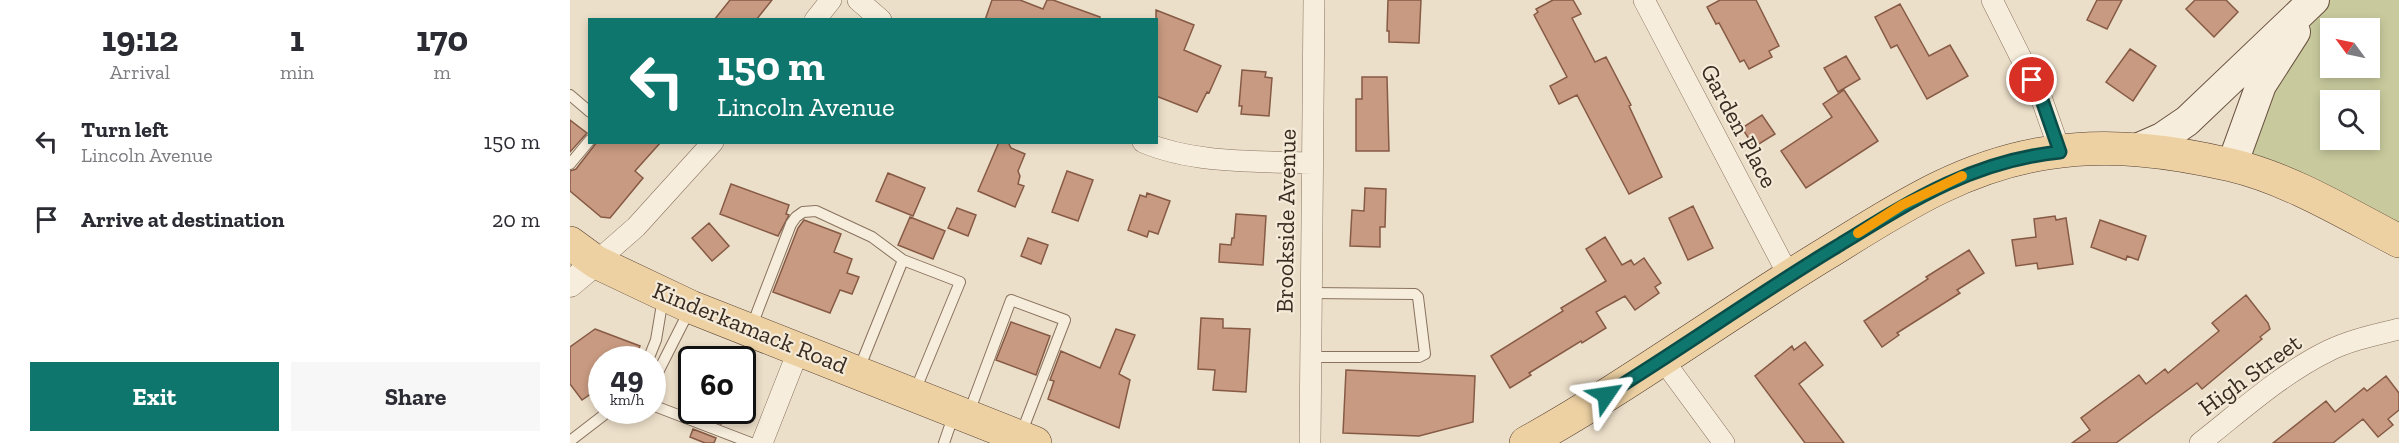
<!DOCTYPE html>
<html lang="en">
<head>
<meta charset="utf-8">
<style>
  :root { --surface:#fff; --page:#f7f7f7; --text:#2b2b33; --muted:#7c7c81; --accent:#0f766e }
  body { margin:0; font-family:"Zilla Slab",serif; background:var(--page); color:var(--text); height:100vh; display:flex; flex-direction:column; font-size:22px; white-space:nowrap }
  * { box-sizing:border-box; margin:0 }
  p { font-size:20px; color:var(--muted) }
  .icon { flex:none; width:33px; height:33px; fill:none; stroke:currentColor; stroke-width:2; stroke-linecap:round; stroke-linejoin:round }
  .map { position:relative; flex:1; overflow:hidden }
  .details { display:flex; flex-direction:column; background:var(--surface); width:570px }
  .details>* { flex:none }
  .guide { position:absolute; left:18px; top:18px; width:570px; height:126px; border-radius:0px; box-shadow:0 3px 9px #0003; background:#0f766e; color:#fff; overflow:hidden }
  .needle { width:39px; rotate:303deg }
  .buttons { position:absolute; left:1750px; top:18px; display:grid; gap:12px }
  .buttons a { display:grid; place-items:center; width:60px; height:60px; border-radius:0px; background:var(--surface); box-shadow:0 3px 9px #0003; font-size:30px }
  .speed { position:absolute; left:18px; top:346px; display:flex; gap:12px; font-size:30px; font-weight:700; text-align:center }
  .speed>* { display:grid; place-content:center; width:78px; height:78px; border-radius:50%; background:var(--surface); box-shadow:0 3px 9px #0003; line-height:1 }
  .speed small { font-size:15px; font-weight:400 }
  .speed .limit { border:3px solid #111; border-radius:9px; background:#fff; color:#111 }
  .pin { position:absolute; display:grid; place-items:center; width:51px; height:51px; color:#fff; margin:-26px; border:3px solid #fff; border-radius:50%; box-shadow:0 2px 6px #0007 }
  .me { position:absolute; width:66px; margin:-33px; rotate:58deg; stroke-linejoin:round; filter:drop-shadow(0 0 4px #0008) }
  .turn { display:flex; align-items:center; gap:21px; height:126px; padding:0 30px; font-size:27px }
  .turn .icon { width:78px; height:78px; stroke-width:2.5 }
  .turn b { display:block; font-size:42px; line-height:51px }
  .eta { display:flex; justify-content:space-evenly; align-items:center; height:102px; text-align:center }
  .eta b { font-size:36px; font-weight:700; line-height:42px }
  .primary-button { display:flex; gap:12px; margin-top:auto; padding:12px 30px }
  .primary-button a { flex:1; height:69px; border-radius:0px; background:var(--accent); color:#fff; font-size:24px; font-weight:700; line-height:69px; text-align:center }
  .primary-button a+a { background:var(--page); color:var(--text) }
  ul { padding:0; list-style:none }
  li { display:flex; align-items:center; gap:18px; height:78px; padding:0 30px }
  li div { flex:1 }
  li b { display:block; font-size:22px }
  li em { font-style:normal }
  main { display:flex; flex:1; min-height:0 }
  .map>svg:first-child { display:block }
  .green { fill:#c8ca9d; fill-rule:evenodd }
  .building { fill:#c89a81; stroke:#865a45; stroke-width:1.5 }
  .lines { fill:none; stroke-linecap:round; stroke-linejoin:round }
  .service-casing { stroke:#88725e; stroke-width:12 }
  .minor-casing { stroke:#88725e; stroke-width:22 }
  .tertiary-casing { stroke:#88725e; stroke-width:27 }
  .secondary-casing { stroke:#6a5341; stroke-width:32 }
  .primary-casing { stroke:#564032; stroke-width:34 }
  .service { stroke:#f7eddc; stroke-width:10 }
  .minor { stroke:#f7eddc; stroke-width:21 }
  .tertiary { stroke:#f7eddc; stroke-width:26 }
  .secondary { stroke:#f7eddc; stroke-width:30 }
  .primary { stroke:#edd1a3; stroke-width:33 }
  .route-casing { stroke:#0a4d48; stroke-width:15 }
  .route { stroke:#0f766e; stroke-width:10 }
  .slow { stroke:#f59e0b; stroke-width:10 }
  .labels { text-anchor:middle; stroke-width:4.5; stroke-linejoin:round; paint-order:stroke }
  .street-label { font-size:24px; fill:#392b21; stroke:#f4ead8 }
</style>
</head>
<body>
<main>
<section class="details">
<div class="eta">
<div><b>19:12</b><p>Arrival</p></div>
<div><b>1</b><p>min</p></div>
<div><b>170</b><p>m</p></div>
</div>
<ul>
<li><svg class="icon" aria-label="left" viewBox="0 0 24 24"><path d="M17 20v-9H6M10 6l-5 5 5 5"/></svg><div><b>Turn left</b><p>Lincoln Avenue</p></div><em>150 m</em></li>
<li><svg class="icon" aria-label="arrive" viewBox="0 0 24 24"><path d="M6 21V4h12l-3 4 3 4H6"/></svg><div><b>Arrive at destination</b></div><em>20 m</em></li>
</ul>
<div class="primary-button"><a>Exit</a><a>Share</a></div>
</section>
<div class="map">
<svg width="1829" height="443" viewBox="0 0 1829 443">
  <rect width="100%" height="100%" fill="#ecdfc9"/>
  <path class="green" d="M 1752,0 L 1829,0 L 1829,241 L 1662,165 ZM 1761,28 L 1800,28 L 1800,68 L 1761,68 ZM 1761,100 L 1800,100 L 1800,140 L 1761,140 Z"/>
  <path class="building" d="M 160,0 L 202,0 L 186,20 L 144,20 Z
    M 422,0 L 450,0 L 473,9 L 477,0 L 483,0 L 530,17 L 529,20 L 415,20 Z
    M 818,0 L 851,0 L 849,43 L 819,42 L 819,31 L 817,31 Z
    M 983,0 L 1003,0 L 1011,14 L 1002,18 L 1025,62 L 1036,57 L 1061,105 L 1059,106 L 1092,177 L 1059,194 L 1007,95 L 989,104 L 980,86 L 997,77 L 964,15 L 968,12 L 966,9 Z
    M 1150,0 L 1186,0 L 1209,46 L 1199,51 L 1202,57 L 1179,69 L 1174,60 L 1170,62 L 1149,23 L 1146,24 L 1137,7 Z
    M 1527,0 L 1552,0 L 1537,29 L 1517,20 Z
    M 1625,0 L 1656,0 L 1668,12 L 1644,37 L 1616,9 Z
    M 1330,4 L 1359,56 L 1380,45 L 1398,76 L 1357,99 L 1327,45 L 1321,48 L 1305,17 Z
    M 586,10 L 624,25 L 614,50 L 651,66 L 639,93 L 637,92 L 627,112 L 586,96 Z
    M 1560,49 L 1586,66 L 1563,101 L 1536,82 Z
    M 1276,56 L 1290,79 L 1268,92 L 1254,68 Z
    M 672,70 L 696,72 L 695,77 L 702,78 L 699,116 L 671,114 L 672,106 L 669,106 Z
    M 792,77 L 817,77 L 819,151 L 786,151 L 786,99 L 792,99 Z
    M 1274,90 L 1308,141 L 1236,188 L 1211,151 L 1262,117 L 1253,104 Z
    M 1192,115 L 1205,134 L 1184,147 L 1172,128 Z
    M 0,120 L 17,133 L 0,152 Z
    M 27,142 L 91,142 L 65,171 L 73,178 L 40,218 L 31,217 L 0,191 L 0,171 L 6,169 Z
    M 429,142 L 438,142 L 441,148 L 455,154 L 448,171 L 450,176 L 448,184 L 454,186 L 445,207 L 408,191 Z
    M 497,171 L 523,180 L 508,221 L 482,212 Z
    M 318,173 L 355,188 L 343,216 L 306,201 Z
    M 161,184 L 219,205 L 216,214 L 219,215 L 208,236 L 150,214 Z
    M 795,188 L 816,189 L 815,227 L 810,227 L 810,247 L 780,246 L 782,210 L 794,211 Z
    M 577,193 L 600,201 L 588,234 L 579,231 L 577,237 L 558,230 L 570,195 L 576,197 Z
    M 1123,206 L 1143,248 L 1118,260 L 1099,218 Z
    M 387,208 L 406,215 L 398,236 L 378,228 Z
    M 666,214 L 696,216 L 693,265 L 649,262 L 650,244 L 661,245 L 662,238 L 664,238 Z
    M 1485,216 L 1486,220 L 1496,218 L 1503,264 L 1468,269 L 1467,263 L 1446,266 L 1442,240 L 1466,237 L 1464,219 Z
    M 340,217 L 375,231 L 363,259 L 328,245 Z
    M 234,220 L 271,234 L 264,252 L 282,259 L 277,273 L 289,277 L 282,294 L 270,290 L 260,313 L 203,292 L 228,228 Z
    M 1530,220 L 1576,236 L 1568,260 L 1557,256 L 1556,260 L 1521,247 Z
    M 139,223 L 159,246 L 142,261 L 122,238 Z
    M 1035,237 L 1052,265 L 1061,260 L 1064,265 L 1074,258 L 1091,283 L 1085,287 L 1089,293 L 1065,310 L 1055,296 L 1026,312 L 1036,328 L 1012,343 L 1011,341 L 959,373 L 961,375 L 940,388 L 921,356 L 993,311 L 991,308 L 1036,281 L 1016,249 Z
    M 458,238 L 478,245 L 471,264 L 451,256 Z
    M 1399,250 L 1414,273 L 1387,290 L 1390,293 L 1327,333 L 1329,335 L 1312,347 L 1294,321 L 1358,279 L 1356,277 Z
    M 1676,295 L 1698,323 L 1700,329 L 1690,337 L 1692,339 L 1632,389 L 1627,383 L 1546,443 L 1502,443 L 1520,430 L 1511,418 L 1569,375 L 1576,384 L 1595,369 L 1598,373 L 1649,331 L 1642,323 Z
    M 631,318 L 653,319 L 653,328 L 680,329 L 676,392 L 643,390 L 645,370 L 628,369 Z
    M 441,322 L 480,336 L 466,375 L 426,360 Z
    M 25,329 L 70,346 L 64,360 L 32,360 L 32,386 L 12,400 L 0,384 L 0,347 Z
    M 546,329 L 565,335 L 549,374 L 560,380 L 549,428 L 478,399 L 484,381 L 480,380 L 491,351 L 530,368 Z
    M 1235,342 L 1253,365 L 1229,384 L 1274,443 L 1235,443 L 1185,376 L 1222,346 L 1224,350 Z
    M 776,370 L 905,376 L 903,422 L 849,436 L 773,433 Z
    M 1816,376 L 1829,393 L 1829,410 L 1818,419 L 1823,425 L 1808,437 L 1793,419 L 1763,443 L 1703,443 L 1756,401 L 1765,412 L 1794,388 L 1797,391 Z
    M 130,411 L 137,411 L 154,417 L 151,424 L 128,415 Z
    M 123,429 L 146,438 L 144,443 L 135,443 L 120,437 Z"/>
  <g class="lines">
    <g class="service-casing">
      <path id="service" d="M 0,95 L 20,112
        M 0,164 L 20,140
        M 181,328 L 221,224 L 226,217 L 233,212 L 246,211 L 302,237 L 333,260
        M 740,357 L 849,357 L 855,354 L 848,297 L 845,294 L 740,293
        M 78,360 L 86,340 L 93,298
        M 289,369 L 333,260 L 390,282 L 345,391
        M 82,384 L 120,309
        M 82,405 L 181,443
        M 398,415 L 441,300 L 495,320 L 451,434
        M 0,441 L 39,411
        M 374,443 L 384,414"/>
    </g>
    <g class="minor-casing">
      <path id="minor" d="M 288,0 L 311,20
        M 1074,0 L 1219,276
        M 1422,0 L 1472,100 L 1490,151
        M 245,20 L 261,0
        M 573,142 C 624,164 687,161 742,163
        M 26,262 L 66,227 L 143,142
        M 1093,360 L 1154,443
        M 192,443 L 229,349
        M 740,443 L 744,0
        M 1630,443 C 1671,411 1711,374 1758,351 C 1780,340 1805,335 1829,329"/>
    </g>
    <g class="tertiary-casing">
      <path id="tertiary" d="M 0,284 L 26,262"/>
    </g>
    <g class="secondary-casing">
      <path id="secondary" d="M 1567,149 L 1592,138 L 1617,121 L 1744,0
        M 1662,165 L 1691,85 L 1725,32"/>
    </g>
    <g class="primary-casing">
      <path id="primary" d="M 0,243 L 26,262 L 121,307 L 465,443
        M 956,443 C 1060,385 1155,315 1257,253 C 1328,209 1392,166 1477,153 C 1539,143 1600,151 1661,165 C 1720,179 1775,213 1829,241"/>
    </g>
    <use href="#service" class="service"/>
    <use href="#minor" class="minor"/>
    <use href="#tertiary" class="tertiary"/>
    <use href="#secondary" class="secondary"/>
    <use href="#primary" class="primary"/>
  </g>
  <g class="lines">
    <g class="route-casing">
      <path id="route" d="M 1036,395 C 1114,347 1188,294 1266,247 C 1339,202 1402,161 1490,152 L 1472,100 L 1462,80"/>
    </g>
    <use href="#route" class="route"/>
    <path class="slow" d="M 1288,233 L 1332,205 L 1392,176"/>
  </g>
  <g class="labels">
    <g class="street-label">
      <text transform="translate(1169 126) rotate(62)" y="8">Garden Place</text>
      <text transform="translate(716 221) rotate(-89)" y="8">Brookside Avenue</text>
      <text transform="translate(180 328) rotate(22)" y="8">Kinderkamack Road</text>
      <text transform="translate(1680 375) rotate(-36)" y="8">High Street</text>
    </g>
  </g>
</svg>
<div class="buttons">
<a><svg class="needle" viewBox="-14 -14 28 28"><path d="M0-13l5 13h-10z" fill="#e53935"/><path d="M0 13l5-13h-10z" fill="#7c7c81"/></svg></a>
<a><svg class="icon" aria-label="search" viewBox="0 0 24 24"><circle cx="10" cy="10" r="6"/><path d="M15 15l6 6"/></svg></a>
</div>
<div class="speed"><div>49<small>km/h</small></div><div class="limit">60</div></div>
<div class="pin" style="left:1462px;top:80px;background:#d93025"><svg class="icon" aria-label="arrive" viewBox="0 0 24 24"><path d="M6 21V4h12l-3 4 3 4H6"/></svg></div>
<svg class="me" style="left:1036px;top:395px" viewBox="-20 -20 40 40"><path d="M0-17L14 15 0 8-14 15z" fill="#0f766e" stroke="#fff" stroke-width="4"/></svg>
<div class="guide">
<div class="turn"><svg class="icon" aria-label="left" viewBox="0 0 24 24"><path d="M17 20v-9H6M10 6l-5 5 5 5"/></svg><div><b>150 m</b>Lincoln Avenue</div></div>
</div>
</div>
</main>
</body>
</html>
